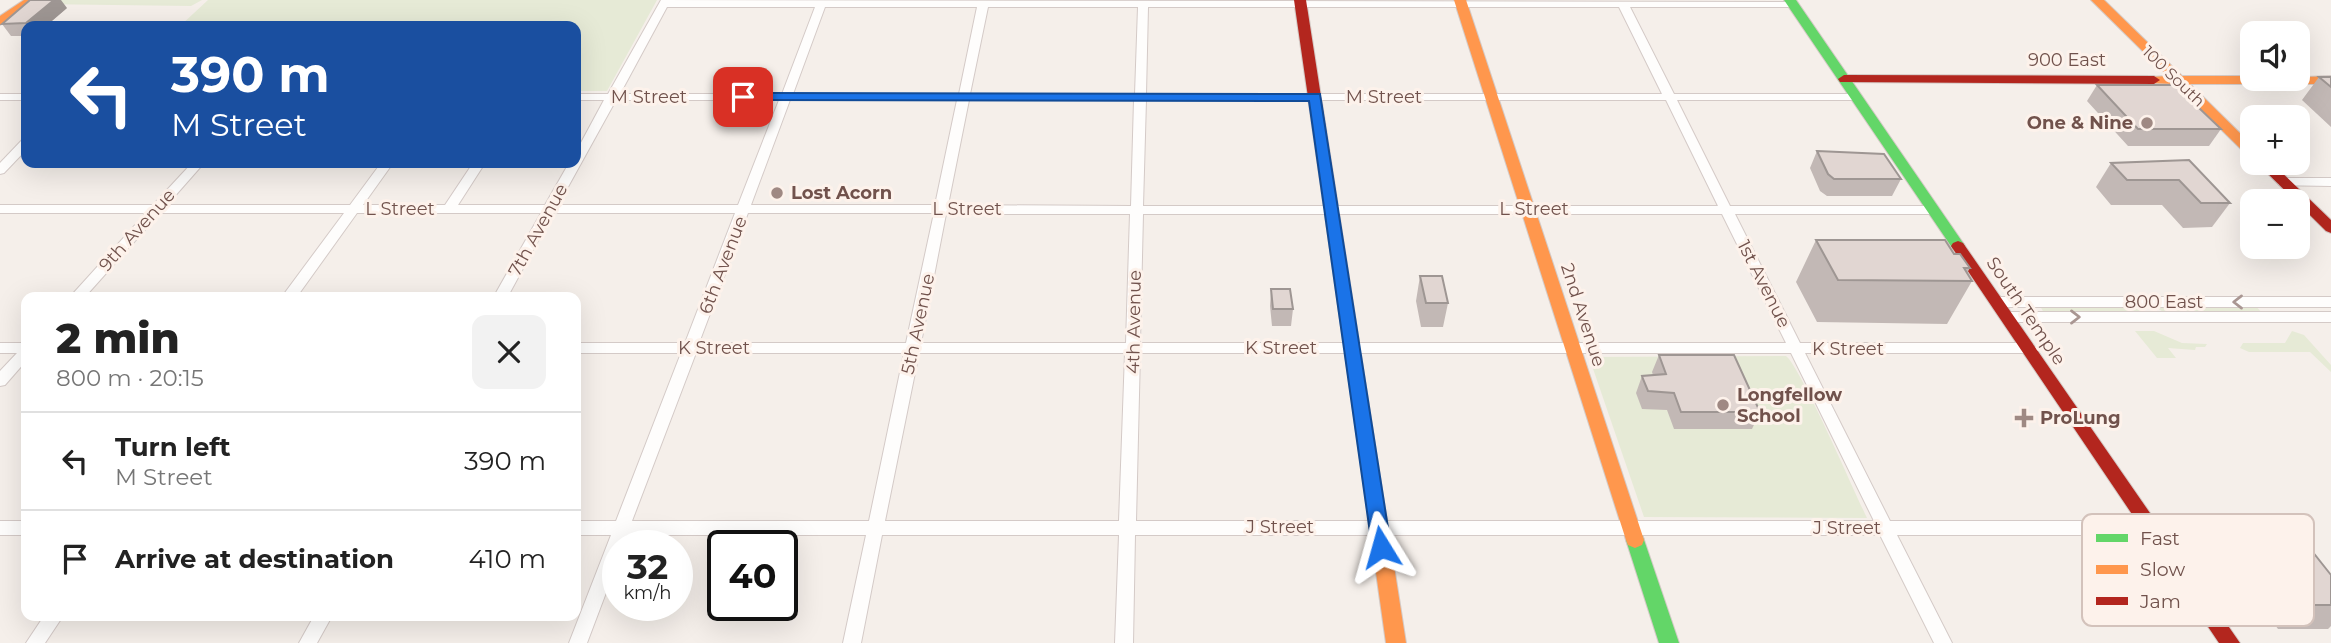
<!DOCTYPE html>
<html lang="en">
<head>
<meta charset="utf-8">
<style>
  :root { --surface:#fff; --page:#f2f2f2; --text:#222; --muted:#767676; --line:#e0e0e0 }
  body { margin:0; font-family:Montserrat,sans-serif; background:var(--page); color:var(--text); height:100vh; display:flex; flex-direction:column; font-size:26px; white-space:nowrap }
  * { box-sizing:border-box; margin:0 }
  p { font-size:23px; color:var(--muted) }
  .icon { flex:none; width:38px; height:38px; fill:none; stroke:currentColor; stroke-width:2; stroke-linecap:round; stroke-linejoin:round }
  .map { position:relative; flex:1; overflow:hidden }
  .panel { position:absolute; left:21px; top:292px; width:560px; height:329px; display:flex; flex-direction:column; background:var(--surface); border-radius:14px; box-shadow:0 7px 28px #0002 }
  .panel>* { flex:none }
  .hud { position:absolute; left:21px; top:21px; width:560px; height:147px; border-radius:14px; box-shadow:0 7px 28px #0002; background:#1a4fa0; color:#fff; overflow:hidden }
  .controls { position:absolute; left:2240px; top:21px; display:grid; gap:14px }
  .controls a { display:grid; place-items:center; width:70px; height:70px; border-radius:14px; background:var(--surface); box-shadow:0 7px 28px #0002; font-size:35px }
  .speed { position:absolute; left:602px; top:530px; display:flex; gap:14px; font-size:35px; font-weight:700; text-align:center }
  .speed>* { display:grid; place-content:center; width:91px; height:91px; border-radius:50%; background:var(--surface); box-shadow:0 7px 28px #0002; line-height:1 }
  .speed small { font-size:18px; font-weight:400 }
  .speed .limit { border:4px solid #111; border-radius:10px; background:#fff; color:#111 }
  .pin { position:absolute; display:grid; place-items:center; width:60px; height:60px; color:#fff; margin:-30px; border-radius:14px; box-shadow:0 4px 10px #0006 }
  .me { position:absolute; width:77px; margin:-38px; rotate:352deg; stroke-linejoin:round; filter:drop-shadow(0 0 5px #0008) }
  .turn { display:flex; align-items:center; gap:24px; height:147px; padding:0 35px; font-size:32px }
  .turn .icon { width:91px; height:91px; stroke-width:2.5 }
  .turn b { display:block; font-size:49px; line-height:60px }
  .round { display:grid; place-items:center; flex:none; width:74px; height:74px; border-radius:14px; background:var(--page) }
  .headline { display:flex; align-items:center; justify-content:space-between; height:119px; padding:0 35px }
  h1 { font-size:42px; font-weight:800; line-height:52px }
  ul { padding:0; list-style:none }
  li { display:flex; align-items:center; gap:21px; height:98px; padding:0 35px; border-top:2px solid var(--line) }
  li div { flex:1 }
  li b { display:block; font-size:26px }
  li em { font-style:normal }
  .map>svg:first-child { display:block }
  .green { fill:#e6ead6 }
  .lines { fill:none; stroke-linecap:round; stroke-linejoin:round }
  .street-casing { stroke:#d4cac7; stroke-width:2 }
  .fast-casing { stroke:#d4cac6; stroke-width:2 }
  .slow-casing { stroke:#d4cac6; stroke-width:2 }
  .jam-casing { stroke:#d4cac6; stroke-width:2 }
  .street { fill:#fefdfc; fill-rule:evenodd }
  .fast { fill:#63d668; fill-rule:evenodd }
  .slow { fill:#ff974d; fill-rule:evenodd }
  .jam { fill:#b3261e; fill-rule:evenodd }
  .wall { fill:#c2b8b5 }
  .shaded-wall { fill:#9e9693 }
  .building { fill:#e1d6d2; stroke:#9e9693; stroke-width:2 }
  .oneway { stroke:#a99692 }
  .route { fill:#1a73e8; stroke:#114b97; stroke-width:2 }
  .poi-dot { fill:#9f8983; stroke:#fdf2eb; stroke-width:2.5 }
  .labels { text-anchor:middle; stroke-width:6; stroke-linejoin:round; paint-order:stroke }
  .far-street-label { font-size:16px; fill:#71524c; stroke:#fdf2eb }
  .street-label { font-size:18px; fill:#71524c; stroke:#fdf2eb }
  .poi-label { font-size:18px; font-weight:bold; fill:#71524c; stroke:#fdf2eb; text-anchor:start }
  .key { fill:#fdf2eb; stroke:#d3c2bb; stroke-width:2 }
  .key-label { font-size:19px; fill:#71524c }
</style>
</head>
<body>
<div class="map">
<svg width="2331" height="643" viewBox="0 0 2331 643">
  <rect width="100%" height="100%" fill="#f5efea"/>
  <path class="green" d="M 43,0 L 202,0 L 191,6 L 36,4 Z
    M 208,0 L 657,0 L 607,91 L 576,91 L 576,26 L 180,26 Z
    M 2255,305 L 2262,313 L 2166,314 L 2156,307 Z
    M 2040,306 L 2141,307 L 2145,313 L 2044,313 Z
    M 2135,331 L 2154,331 L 2182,343 L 2207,344 L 2205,347 L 2196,347 L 2195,350 L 2168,348 L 2176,358 L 2157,358 Z
    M 2292,331 L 2304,335 L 2331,365 L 2331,372 L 2310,352 L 2249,352 L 2240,348 L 2243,343 L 2285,343 Z
    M 1786,356 C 1800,366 1855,493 1867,518 L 1644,517 L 1589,357 Z"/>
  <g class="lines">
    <g class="street-casing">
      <path id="street" d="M 661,0 L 1797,2 L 1798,4 L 1793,7 L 1630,7 L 1674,94 L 1856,94 L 1862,97 L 1856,100 L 1677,100 L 1730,206 L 1933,206 L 1939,210 L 1933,214 L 1735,214 L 1800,343 L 2028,343 L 2035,348 L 2028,353 L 1805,353 L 1890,521 L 2151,521 L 2157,523 L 2159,528 L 2157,533 L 2151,535 L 1897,535 L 1952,643 L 1934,643 L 1880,535 L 1135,535 L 1133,643 L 1115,643 L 1119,535 L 882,535 L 861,643 L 843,643 L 866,535 L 627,535 L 623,546 L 618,546 L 618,561 L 587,643 L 569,643 L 611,535 L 576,535 L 576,521 L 616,521 L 681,353 L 576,353 L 576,343 L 685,343 L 735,213 L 553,213 L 507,298 L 493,298 L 541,213 L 357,213 L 296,298 L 281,298 L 344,213 L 160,213 L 84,298 L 69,298 L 146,213 L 0,213 L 0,205 L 153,205 L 192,163 L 204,163 L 167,205 L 350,205 L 381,163 L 393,163 L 363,205 L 445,205 L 473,163 L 485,163 L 458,205 L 545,205 L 569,163 L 576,163 L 576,152 L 604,100 L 576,100 L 576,94 L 608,94 ZM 667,7 L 815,7 L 782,94 L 620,94 ZM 825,7 L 977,7 L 959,94 L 793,94 ZM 988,7 L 1138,7 L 1135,94 L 970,94 ZM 1148,7 L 1619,7 L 1662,94 L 1146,94 ZM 616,100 L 779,100 L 738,205 L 558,205 ZM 790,100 L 957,100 L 935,205 L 751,205 ZM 969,100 L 1134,100 L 1131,206 L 948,205 ZM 1146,100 L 1666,100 L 1718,206 L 1143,206 ZM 748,213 L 934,213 L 906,343 L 699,343 ZM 946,214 L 1130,214 L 1126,343 L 921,343 ZM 1143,214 L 1722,214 L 1786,343 L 1140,343 ZM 696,353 L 904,353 L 869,521 L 632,521 ZM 919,353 L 1125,353 L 1119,521 L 885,521 ZM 1140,353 L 1791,353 L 1874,521 L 1136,521 Z
        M 0,94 L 26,94 L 26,100 L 0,100 Z
        M 26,139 L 26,150 L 4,173 L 0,174 L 0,163 L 22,140 Z
        M 2283,178 L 2331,178 L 2331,186 L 2279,185 L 2277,182 L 2279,179 Z
        M 1997,297 L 2331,297 L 2331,307 L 1997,307 L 1990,302 Z
        M 2007,312 L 2331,312 L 2331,322 L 2007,322 L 2000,317 Z
        M 0,343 L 26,343 L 26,361 L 5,385 L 0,386 L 0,371 L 17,353 L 0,353 Z
        M 0,521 L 26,521 L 26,535 L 0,535 Z
        M 44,616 L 63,616 L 45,643 L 26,643 Z
        M 314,616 L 332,616 L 317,643 L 299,643 Z"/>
    </g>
    <g class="fast-casing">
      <path id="fast" d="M 1784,0 L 1796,0 L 1963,243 L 1965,246 L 1963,249 L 1953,249 Z
        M 1635,532 L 1642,535 L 1644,540 L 1679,643 L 1659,643 L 1626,540 L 1628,535 Z"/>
    </g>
    <g class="slow-casing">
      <path id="slow" d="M 24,0 L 38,0 L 0,25 L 0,16 Z
        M 1454,0 L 1466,0 L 1644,540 L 1642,545 L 1635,548 L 1628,545 L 1626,540 Z
        M 2091,0 L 2104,0 L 2182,76 L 2252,76 L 2252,79 L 2331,76 L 2331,84 L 2190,84 L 2252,145 L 2252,156 L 2247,155 L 2175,84 L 2150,83 L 2150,77 L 2168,76 Z
        M 1354,355 L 1362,361 L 1406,643 L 1386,643 L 1346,361 Z"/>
    </g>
    <g class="jam-casing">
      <path id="jam" d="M 1294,0 L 1306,0 L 1362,361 L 1354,367 L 1346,361 Z
        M 1844,75 L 2154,76 L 2160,80 L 2154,84 L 1840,82 L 1838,79 Z
        M 2257,163 L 2272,163 L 2331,220 L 2331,233 L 2326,231 Z
        M 1958,241 L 1963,243 L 2240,643 L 2219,643 L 1953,249 L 1951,246 L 1953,243 Z"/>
    </g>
    <use href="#street" class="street"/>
    <use href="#fast" class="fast"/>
    <use href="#slow" class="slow"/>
    <use href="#jam" class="jam"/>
  </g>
  <path class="wall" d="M 67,8 L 46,26 L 26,26 L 26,36 L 11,36 L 2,24 Z
    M 2319,77 L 2331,77 L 2331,127 L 2302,100 Z
    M 2097,85 L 2221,129 L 2209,146 L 2128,146 L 2087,101 Z
    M 1817,151 L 1901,179 L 1892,196 L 1827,196 L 1820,191 L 1810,168 Z
    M 2189,160 L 2230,203 L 2212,227 L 2183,228 L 2162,205 L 2111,205 L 2096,187 L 2111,163 Z
    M 1816,240 L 1954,254 L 1970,268 L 1967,273 L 1972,281 L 1947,324 L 1817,322 L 1796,282 Z
    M 1420,276 L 1448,303 L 1443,327 L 1421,327 L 1416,301 Z
    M 1271,289 L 1293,309 L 1291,326 L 1272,326 L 1270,306 Z
    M 1659,355 L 1760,412 L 1752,429 L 1674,429 L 1667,410 L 1642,409 L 1636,393 L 1642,376 L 1653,375 L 1652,372 Z
    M 2255,541 L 2331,575 L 2331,626 L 2328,629 L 2278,629 L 2231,565 Z"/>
  <path class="shaded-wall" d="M 54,0 L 61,0 L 67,8 L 46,26 L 28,26 L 26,23 Z"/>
  <path class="building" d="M 30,0 L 54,0 L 26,23 L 2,24 Z
    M 2319,77 L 2331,77 L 2331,87 Z
    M 2097,85 L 2175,85 L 2221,129 L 2138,129 Z
    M 1817,151 L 1884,154 L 1901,179 L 1834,179 L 1828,174 Z
    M 2189,160 L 2230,203 L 2201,203 L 2179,180 L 2127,180 L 2111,163 Z
    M 1816,240 L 1945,240 L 1954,254 L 1960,254 L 1970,268 L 1964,268 L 1972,281 L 1838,280 Z
    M 1420,276 L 1442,276 L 1448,303 L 1426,303 Z
    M 1271,289 L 1290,289 L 1293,309 L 1273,309 Z
    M 1659,355 L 1734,355 L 1760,412 L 1681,412 L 1674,393 L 1648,391 L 1643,379 L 1642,376 L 1666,374 Z
    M 2255,541 L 2304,541 L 2331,575 L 2331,605 L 2304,605 Z"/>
  <defs><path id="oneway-chevron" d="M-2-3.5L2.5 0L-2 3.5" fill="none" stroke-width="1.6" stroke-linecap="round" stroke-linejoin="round" transform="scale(1.75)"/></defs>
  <g class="oneway">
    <use href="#oneway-chevron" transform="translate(2238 302) rotate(180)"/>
    <use href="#oneway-chevron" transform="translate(2075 317)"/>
  </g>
  <path class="route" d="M 743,93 L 1320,94 L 1391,547 L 1388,553 L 1381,555 L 1375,553 L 1372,547 L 1309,101 L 738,100 L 736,97 Z"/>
  <g class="poi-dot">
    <circle cx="2147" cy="123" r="7"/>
    <circle cx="777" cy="193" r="7"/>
    <circle cx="1723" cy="405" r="7"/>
    <path d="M2020.5 407.5h7v7h7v7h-7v7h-7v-7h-7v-7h7z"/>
  </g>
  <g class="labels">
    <g class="far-street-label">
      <text transform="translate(2174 76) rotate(44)" y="6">100 South</text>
    </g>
    <g class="street-label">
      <text x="2067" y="66">900 East</text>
      <text x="649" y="103">M Street</text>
      <text x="1384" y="103">M Street</text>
      <text x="400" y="215">L Street</text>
      <text x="967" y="215">L Street</text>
      <text x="1534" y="215">L Street</text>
      <text transform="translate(137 230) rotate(-48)" y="6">9th Avenue</text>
      <text transform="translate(538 230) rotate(-61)" y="6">7th Avenue</text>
      <text transform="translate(723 265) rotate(-69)" y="6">6th Avenue</text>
      <text transform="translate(1764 284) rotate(63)" y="6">1st Avenue</text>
      <text x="2164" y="308">800 East</text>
      <text transform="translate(2026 311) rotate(56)" y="6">South Temple</text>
      <text transform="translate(1583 315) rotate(72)" y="6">2nd Avenue</text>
      <text transform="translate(1134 322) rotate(-89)" y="6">4th Avenue</text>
      <text transform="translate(918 324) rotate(-78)" y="6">5th Avenue</text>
      <text x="714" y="354">K Street</text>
      <text x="1281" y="354">K Street</text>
      <text x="1848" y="355">K Street</text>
      <text x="1280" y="533">J Street</text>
      <text x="1847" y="534">J Street</text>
    </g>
    <g class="poi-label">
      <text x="2133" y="129" text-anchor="end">One &amp; Nine</text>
      <text x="791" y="199">Lost Acorn</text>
      <text x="1737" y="401">Longfellow<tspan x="1737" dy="21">School</tspan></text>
      <text x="2040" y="424">ProLung</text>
    </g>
  </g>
  <rect x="2082" y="514" width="232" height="112" rx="10" class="key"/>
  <rect x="2096" y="534" width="32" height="8" fill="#63d668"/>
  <rect x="2096" y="565" width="32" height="9" fill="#ff974d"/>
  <rect x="2096" y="597" width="32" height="8" fill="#b3261e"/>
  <g class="key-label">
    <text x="2140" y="545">Fast</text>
    <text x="2140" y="576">Slow</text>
    <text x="2140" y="608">Jam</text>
  </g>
</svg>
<div class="controls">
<a><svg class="icon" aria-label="sound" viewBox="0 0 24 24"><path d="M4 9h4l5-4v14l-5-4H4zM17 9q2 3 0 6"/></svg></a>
<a>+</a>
<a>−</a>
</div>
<div class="speed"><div>32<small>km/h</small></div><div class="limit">40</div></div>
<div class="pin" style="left:743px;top:97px;background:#d93025"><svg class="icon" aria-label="arrive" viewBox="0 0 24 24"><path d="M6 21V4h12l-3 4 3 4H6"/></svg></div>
<svg class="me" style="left:1381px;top:547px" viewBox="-20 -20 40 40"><path d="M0-17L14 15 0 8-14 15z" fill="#1a73e8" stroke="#fff" stroke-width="4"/></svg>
<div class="hud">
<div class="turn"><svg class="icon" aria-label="left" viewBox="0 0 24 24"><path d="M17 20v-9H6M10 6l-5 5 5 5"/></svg><div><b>390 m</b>M Street</div></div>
</div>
<section class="panel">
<div class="headline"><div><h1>2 min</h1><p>800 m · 20:15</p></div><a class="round"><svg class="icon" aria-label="close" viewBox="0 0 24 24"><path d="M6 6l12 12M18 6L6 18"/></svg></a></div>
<ul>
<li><svg class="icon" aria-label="left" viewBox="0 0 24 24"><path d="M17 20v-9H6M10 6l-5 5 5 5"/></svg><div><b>Turn left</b><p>M Street</p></div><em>390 m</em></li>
<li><svg class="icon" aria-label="arrive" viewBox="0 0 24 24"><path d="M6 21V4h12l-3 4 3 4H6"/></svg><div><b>Arrive at destination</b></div><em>410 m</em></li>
</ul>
</section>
</div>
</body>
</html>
